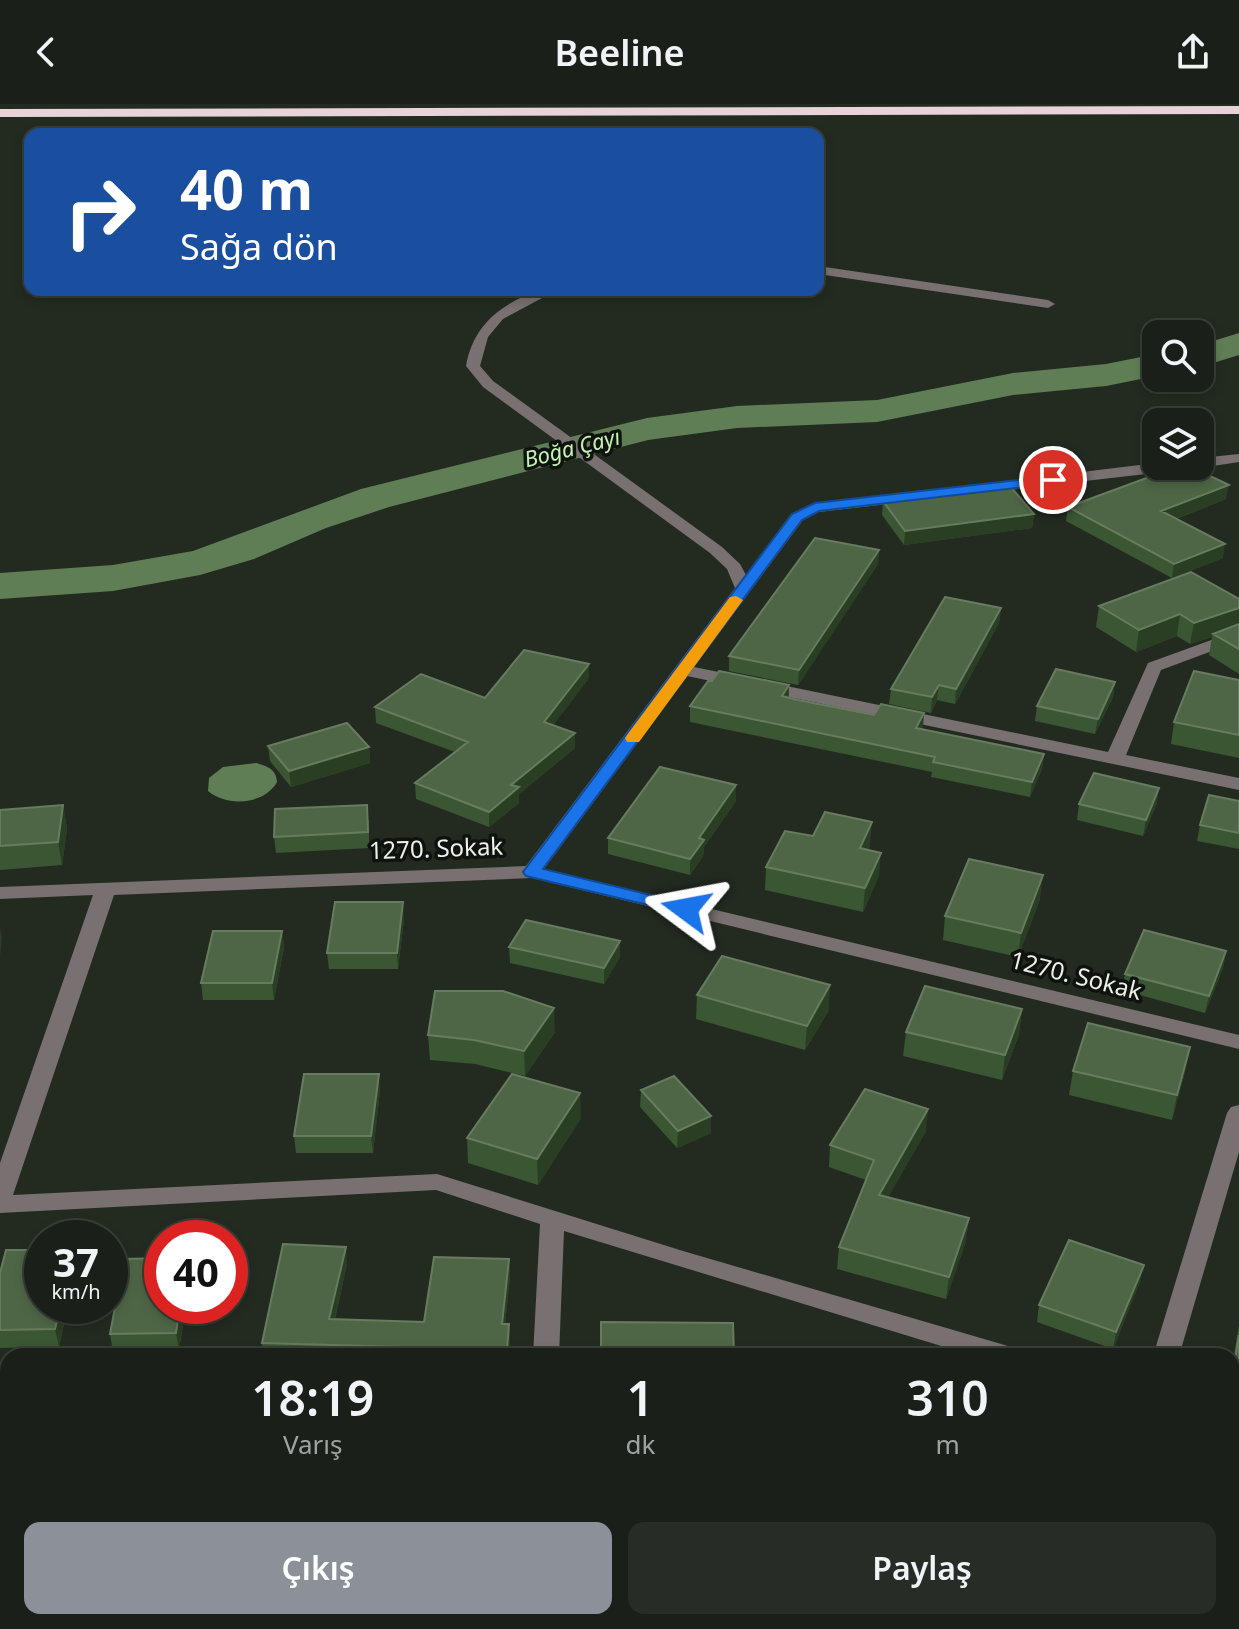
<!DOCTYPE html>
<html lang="tr">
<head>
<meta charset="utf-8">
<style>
  :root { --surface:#1a2019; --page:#272d26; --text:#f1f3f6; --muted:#9fa3a2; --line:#383e38; --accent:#8c9099 }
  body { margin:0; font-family:"Noto Sans",sans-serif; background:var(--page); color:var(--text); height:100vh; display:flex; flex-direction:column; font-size:30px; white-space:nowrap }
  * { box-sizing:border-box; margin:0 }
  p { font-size:26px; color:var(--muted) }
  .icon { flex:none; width:44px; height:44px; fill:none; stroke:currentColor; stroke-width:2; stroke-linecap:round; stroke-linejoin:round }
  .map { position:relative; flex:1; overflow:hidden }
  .drawer { position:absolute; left:0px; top:1244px; width:1240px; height:282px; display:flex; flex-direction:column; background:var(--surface); border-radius:24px 24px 0 0; box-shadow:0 4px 12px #0003,0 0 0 2px var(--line) }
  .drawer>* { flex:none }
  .hud { position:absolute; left:24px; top:24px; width:800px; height:168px; border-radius:16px; box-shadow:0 4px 12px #0003,0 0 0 2px var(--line); background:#1a4fa0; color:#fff; overflow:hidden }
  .fabs { position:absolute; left:1142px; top:216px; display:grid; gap:16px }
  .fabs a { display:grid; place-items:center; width:72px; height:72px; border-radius:16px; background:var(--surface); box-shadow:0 4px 12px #0003,0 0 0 2px var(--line); font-size:40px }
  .speed { position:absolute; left:24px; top:1116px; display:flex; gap:16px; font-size:40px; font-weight:700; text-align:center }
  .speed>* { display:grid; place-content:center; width:104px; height:104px; border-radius:50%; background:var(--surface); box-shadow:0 4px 12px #0003,0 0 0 2px var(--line); line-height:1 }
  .speed small { font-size:20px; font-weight:400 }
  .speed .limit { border:12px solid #d22; background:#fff; color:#111 }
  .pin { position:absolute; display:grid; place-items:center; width:68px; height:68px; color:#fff; margin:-34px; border:4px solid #fff; border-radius:50%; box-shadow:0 2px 8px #0007 }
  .me { position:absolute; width:88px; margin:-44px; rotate:283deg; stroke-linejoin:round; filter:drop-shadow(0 0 6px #0008) }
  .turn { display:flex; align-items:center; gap:28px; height:168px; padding:0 24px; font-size:36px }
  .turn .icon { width:104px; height:104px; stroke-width:2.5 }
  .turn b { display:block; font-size:56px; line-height:68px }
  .eta { display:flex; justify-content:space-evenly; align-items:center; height:136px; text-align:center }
  .eta b { font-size:48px; font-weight:600; line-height:56px }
  .action { display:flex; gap:16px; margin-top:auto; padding:16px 24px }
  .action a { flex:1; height:92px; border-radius:16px; background:var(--accent); color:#fff; font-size:32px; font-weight:600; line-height:92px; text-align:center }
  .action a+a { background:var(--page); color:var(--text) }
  header { display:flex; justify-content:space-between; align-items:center; height:104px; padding:0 24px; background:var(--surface); font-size:36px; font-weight:600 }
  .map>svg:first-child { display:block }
  .water { fill:#607e56 }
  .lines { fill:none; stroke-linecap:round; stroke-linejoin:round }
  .river { fill:#607e56; fill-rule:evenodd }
  .minor { fill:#787071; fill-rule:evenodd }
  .highway { fill:#e8d4d8; fill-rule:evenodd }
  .wall { fill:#3b5632 }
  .shaded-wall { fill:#2a3e23 }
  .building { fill:#4e6646; stroke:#677c5f; stroke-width:2 }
  .route { fill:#1a73e8; stroke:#114b97; stroke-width:2 }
  .slow { fill:#f59e0b }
  .labels { text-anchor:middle; stroke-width:7; stroke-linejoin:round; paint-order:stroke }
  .far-water-label { font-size:22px; font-style:italic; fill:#c2f3b2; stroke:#0f120e }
  .street-label { font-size:24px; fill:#ecf1ea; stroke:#0f120e }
</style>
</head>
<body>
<header><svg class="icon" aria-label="back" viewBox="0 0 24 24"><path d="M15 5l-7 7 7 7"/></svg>Beeline<svg class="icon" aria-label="share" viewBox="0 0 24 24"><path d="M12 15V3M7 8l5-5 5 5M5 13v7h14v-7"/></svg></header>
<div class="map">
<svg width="1239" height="1525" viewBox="0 0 1239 1525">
  <rect width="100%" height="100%" fill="#232b21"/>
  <path class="water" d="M 256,659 C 267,662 276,665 277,678 C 264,701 227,703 208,687 L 209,674 L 223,663 Z"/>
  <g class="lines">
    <path class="river" d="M 1239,229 L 1239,251 L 1200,263 L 1200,241 Z
      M 1156,250 L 1156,272 L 1106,282 L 1013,291 L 877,318 L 737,324 L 648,336 L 389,403 L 326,424 L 254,455 L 200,471 L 113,487 L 0,495 L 0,469 L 113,461 L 193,447 L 361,385 L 647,314 L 737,302 L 877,296 L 1013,269 L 1106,260 Z"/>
    <path class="minor" d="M 818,162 L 1048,196 L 1055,200 L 1048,204 L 818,170 Z
      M 539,186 L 557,186 L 503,215 L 488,233 L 480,262 L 493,277 L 722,443 L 740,460 L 746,471 L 791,410 L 809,401 L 1156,359 L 1156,362 L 1180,362 L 1172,367 L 819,408 L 803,416 L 694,563 L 1108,648 L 1148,559 L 1239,526 L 1239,537 L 1161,566 L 1126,651 L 1239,674 L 1239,686 L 687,572 L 544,765 L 1239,931 L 1239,945 L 532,774 L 114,791 L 13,1091 L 437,1070 L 683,1147 L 1008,1242 L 1017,1245 L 1021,1252 L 974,1252 L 564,1127 L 559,1252 L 533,1252 L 540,1120 L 436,1086 L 0,1109 L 0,1059 L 93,791 L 0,795 L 0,783 L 526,762 L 735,484 L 727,465 L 710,449 L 483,283 L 466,262 C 473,221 501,200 539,186 Z
      M 1239,350 L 1239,358 L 1200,364 L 1195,362 L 1200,362 L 1200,354 Z
      M 1239,1001 L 1239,1048 L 1179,1252 L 1153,1252 L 1227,1009 L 1231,1003 Z
      M 1232,1425 L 1239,1428 L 1239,1460 L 1232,1457 Z
      M 519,1518 L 549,1518 L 548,1525 L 518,1525 Z"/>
    <path class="highway" d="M 1239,2 L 1239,10 L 0,13 L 0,5 Z"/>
  </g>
  <path class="wall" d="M 1226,395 L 1176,415 L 1223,454 L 1172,474 L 1066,417 L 1068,403 Z
    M 883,397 L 1034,410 L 1032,424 L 904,441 L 882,411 Z
    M 879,446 L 878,460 L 798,581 L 729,567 L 729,552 Z
    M 1239,495 L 1239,570 L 1209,551 L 1212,533 L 1190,540 L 1177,532 L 1136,548 L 1096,523 L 1099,502 Z
    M 1001,504 L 999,519 L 955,600 L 937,596 L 931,609 L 889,600 L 891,585 Z
    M 589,574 L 553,621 L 575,644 L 519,690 L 519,699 L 489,723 L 416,695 L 415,679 L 455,648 L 376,619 L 375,603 L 485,594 Z
    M 1239,576 L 1239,654 L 1171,640 L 1174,618 Z
    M 1115,578 L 1113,593 L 1095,630 L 1035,617 L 1037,602 Z
    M 789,581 L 789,593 L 923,624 L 922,625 L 1044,650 L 1042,665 L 1030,693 L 931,673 L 932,668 L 690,618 L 690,602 Z
    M 268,642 L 369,643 L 370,659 L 291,683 L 270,657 Z
    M 736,681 L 736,697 L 704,743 L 703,752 L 690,771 L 608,750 L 608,734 Z
    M 1239,697 L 1239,745 L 1197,737 L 1200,721 Z
    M 1157,699 L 1143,732 L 1077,716 L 1079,700 Z
    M 63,701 L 67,725 L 62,761 L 0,766 L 0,706 Z
    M 369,716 L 369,744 L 276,749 L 274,733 Z
    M 813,732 L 870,741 L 868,746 L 879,772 L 863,808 L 765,786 L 766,763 Z
    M 1040,795 L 1018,853 L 943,836 L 945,812 Z
    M 404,815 L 398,865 L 329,865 L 327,849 Z
    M 282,827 L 284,843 L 274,896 L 203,896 L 201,879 Z
    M 509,843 L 620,853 L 604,880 L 510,859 Z
    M 1226,847 L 1223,864 L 1205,909 L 1122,886 L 1125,870 Z
    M 697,891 L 829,906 L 805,946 L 696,915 Z
    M 1022,905 L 1019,930 L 1002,976 L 903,952 L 906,928 Z
    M 555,928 L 525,972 L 475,960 L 430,956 L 428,931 Z
    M 1073,967 L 1185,968 L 1172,1016 L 1069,991 Z
    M 641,986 L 711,1029 L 677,1044 L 640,1003 Z
    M 380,987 L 373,1049 L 296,1049 L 294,1032 Z
    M 581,1014 L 538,1081 L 468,1059 L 467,1034 Z
    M 926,1027 L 888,1093 L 966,1137 L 946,1195 L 837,1165 L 839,1143 L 866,1076 L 829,1063 L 830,1041 Z
    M 509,1155 L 510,1173 L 505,1220 L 509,1220 L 510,1238 L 509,1252 L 263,1252 L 262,1239 L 347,1160 L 335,1215 L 424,1218 Z
    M 0,1169 L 42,1202 L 68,1202 L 59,1243 L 0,1244 Z
    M 1140,1178 L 1113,1245 L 1037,1218 L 1039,1201 Z
    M 162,1202 L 186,1202 L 179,1246 L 113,1248 L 110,1230 Z
    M 1239,1221 L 1239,1303 L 1232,1301 L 1232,1262 Z
    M 0,1283 L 8,1283 L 8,1355 L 0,1355 Z
    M 812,1518 L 943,1518 L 944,1525 L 813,1525 Z
    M 1009,1518 L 1144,1518 L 1143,1525 L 1010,1525 Z"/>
  <path class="shaded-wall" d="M 1229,381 L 1226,395 L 1159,421 L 1161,407 Z
    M 1034,410 L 1032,424 L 904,441 L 905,427 Z
    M 1225,440 L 1223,454 L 1172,474 L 1174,460 Z
    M 879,446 L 878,460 L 798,581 L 799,566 Z
    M 1001,504 L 999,519 L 955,600 L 956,585 Z
    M 1239,504 L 1239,524 L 1213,530 L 1212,533 L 1190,540 L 1194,519 Z
    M 1180,510 L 1177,532 L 1136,548 L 1139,526 Z
    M 589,560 L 589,574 L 544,633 L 544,618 Z
    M 1115,578 L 1113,593 L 1095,630 L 1098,615 Z
    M 789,581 L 788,596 L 782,592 Z
    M 939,581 L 937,596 L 931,609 L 932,593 Z
    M 924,609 L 923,624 L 915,639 L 916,624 Z
    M 575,629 L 575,644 L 519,690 L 519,699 L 489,723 L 489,708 L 511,681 Z
    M 369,643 L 370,659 L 291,683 L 289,667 Z
    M 1044,650 L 1042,665 L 1030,693 L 1032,678 Z
    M 736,681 L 736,697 L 704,743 L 703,752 L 690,771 L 690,755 L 699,734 Z
    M 1159,684 L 1157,699 L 1143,732 L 1146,716 Z
    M 63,701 L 67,725 L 62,761 L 58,738 Z
    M 872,718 L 870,741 L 858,768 L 860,744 Z
    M 881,749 L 879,772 L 863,808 L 865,784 Z
    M 1043,771 L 1040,795 L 1018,853 L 1021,829 Z
    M 403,798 L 404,815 L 398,865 L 397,849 Z
    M 0,824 L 2,834 L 0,852 Z
    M 282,827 L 284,843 L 274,896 L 272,879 Z
    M 620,837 L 620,853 L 604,880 L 604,864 Z
    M 1226,847 L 1223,864 L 1205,909 L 1209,892 Z
    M 830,881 L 829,906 L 805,946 L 807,922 Z
    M 554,904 L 555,928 L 525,972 L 524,947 Z
    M 1022,905 L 1019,930 L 1002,976 L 1005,951 Z
    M 1190,943 L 1185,968 L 1172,1016 L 1177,991 Z
    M 379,970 L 380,987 L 373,1049 L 371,1032 Z
    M 580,989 L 581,1014 L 538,1081 L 537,1055 Z
    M 928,1005 L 926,1027 L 877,1113 L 879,1091 Z
    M 711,1012 L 711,1029 L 677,1044 L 678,1027 Z
    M 969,1114 L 966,1137 L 946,1195 L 949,1173 Z
    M 346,1143 L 347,1160 L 331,1232 L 329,1215 Z
    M 509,1155 L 510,1173 L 503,1237 L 502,1220 Z
    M 1144,1161 L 1140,1178 L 1113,1245 L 1116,1228 Z
    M 61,1202 L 68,1202 L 59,1243 L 55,1225 Z
    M 180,1202 L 186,1202 L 179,1246 L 176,1229 Z
    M 509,1220 L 510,1238 L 509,1252 L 507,1252 Z
    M 307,1518 L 315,1518 L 314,1525 L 306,1525 Z"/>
  <path class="building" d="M 1179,362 L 1189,362 L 1229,381 L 1161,407 L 1225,440 L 1174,460 L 1068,403 Z
    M 1009,381 L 1034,410 L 905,427 L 883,397 Z
    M 815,434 L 879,446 L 799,566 L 729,552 Z
    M 1191,468 L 1239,495 L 1239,504 L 1194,519 L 1180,510 L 1139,526 L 1099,502 Z
    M 945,493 L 1001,504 L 956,585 L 939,581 L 932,593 L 891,585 Z
    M 1239,520 L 1239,545 L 1213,530 Z
    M 524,546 L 589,560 L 544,618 L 575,629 L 511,681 L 519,683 L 489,708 L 415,679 L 468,638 L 375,603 L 421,570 L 485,594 Z
    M 1056,565 L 1115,578 L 1098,615 L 1037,602 Z
    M 719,567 L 789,581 L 782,592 L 798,596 L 874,611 L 881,600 L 924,609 L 916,624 L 1044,650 L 1032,678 L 933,658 L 935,653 L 690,602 L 708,577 L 712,577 Z
    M 1194,567 L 1239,576 L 1239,631 L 1174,618 Z
    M 347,619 L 369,643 L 289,667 L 268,642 Z
    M 660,663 L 736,681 L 699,734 L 704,736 L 690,755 L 608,734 Z
    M 1094,669 L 1159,684 L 1146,716 L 1079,700 Z
    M 1209,691 L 1239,697 L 1239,729 L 1200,721 Z
    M 63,701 L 58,738 L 0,742 L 0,706 Z
    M 367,701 L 368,728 L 274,733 L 275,705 Z
    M 825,708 L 872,718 L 860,744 L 881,749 L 865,784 L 766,763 L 785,727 L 813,732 Z
    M 969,755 L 1043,771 L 1021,829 L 945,812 Z
    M 335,798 L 403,798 L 397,849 L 327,849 Z
    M 526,816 L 620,837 L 604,864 L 509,843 Z
    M 1144,826 L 1226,847 L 1209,892 L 1125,870 Z
    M 213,827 L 282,827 L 272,879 L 201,879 Z
    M 722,852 L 830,881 L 807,922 L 697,891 Z
    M 925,882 L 1022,905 L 1005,951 L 906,928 Z
    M 435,887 L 503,887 L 554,904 L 524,947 L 474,936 L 428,931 Z
    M 1088,919 L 1190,943 L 1177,991 L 1073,967 Z
    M 304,970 L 379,970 L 371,1032 L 294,1032 Z
    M 512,970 L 580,989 L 537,1055 L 467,1034 Z
    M 674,972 L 711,1012 L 678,1027 L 641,986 Z
    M 865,985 L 928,1005 L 879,1091 L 969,1114 L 949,1173 L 839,1143 L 874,1056 L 830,1041 Z
    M 1069,1136 L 1144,1161 L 1116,1228 L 1039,1201 Z
    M 283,1140 L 346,1143 L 329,1215 L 424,1218 L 434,1153 L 509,1155 L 502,1220 L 509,1220 L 507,1246 L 262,1239 Z
    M 6,1146 L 42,1146 L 42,1202 L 61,1202 L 55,1225 L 0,1226 L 0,1169 Z
    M 162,1154 L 162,1202 L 180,1202 L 176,1229 L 110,1230 L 124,1155 Z
    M 601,1218 L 733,1219 L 734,1252 L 601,1252 Z
    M 1239,1231 L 1239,1276 L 1232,1274 Z
    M 0,1283 L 8,1283 L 8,1330 L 0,1329 Z
    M 199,1518 L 307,1518 L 306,1525 L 198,1525 Z
    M 612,1518 L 739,1518 L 739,1525 L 612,1525 Z
    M 816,1518 L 943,1518 L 944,1525 L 817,1525 Z
    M 0,1520 L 22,1520 L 21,1525 L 0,1525 Z"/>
  <path class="route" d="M 1053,372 L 1060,376 L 1058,379 L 819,407 L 802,416 L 543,765 L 692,801 L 695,805 L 692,809 L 686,810 L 526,772 L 523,768 L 526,764 L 792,410 L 815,399 Z"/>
  <path class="slow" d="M 736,492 L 743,496 L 639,638 L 627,638 L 625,634 L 627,631 L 730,493 Z"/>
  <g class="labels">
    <g class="far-water-label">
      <text transform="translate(572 344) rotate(-14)" y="8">Boğa Çayı</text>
    </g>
    <g class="street-label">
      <text transform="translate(436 745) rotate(-2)" y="8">1270. Sokak</text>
      <text transform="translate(1076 872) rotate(14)" y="8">1270. Sokak</text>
    </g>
  </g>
</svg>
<div class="fabs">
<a><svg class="icon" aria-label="search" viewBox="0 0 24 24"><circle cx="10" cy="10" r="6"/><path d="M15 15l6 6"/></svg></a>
<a><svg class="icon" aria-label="layers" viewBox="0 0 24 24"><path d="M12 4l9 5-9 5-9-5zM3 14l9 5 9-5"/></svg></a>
</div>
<div class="speed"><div>37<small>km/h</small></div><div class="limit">40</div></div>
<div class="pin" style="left:1053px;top:376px;background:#d93025"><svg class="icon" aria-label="arrive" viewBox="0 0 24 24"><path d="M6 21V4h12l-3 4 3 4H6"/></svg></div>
<svg class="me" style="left:686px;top:805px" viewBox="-20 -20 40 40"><path d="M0-17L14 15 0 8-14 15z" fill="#1a73e8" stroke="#fff" stroke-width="4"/></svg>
<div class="hud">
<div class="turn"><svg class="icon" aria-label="right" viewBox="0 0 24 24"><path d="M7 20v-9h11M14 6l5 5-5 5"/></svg><div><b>40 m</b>Sağa dön</div></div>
</div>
<section class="drawer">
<div class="eta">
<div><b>18:19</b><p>Varış</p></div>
<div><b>1</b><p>dk</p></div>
<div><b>310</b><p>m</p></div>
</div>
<div class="action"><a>Çıkış</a><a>Paylaş</a></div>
</section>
</div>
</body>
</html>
